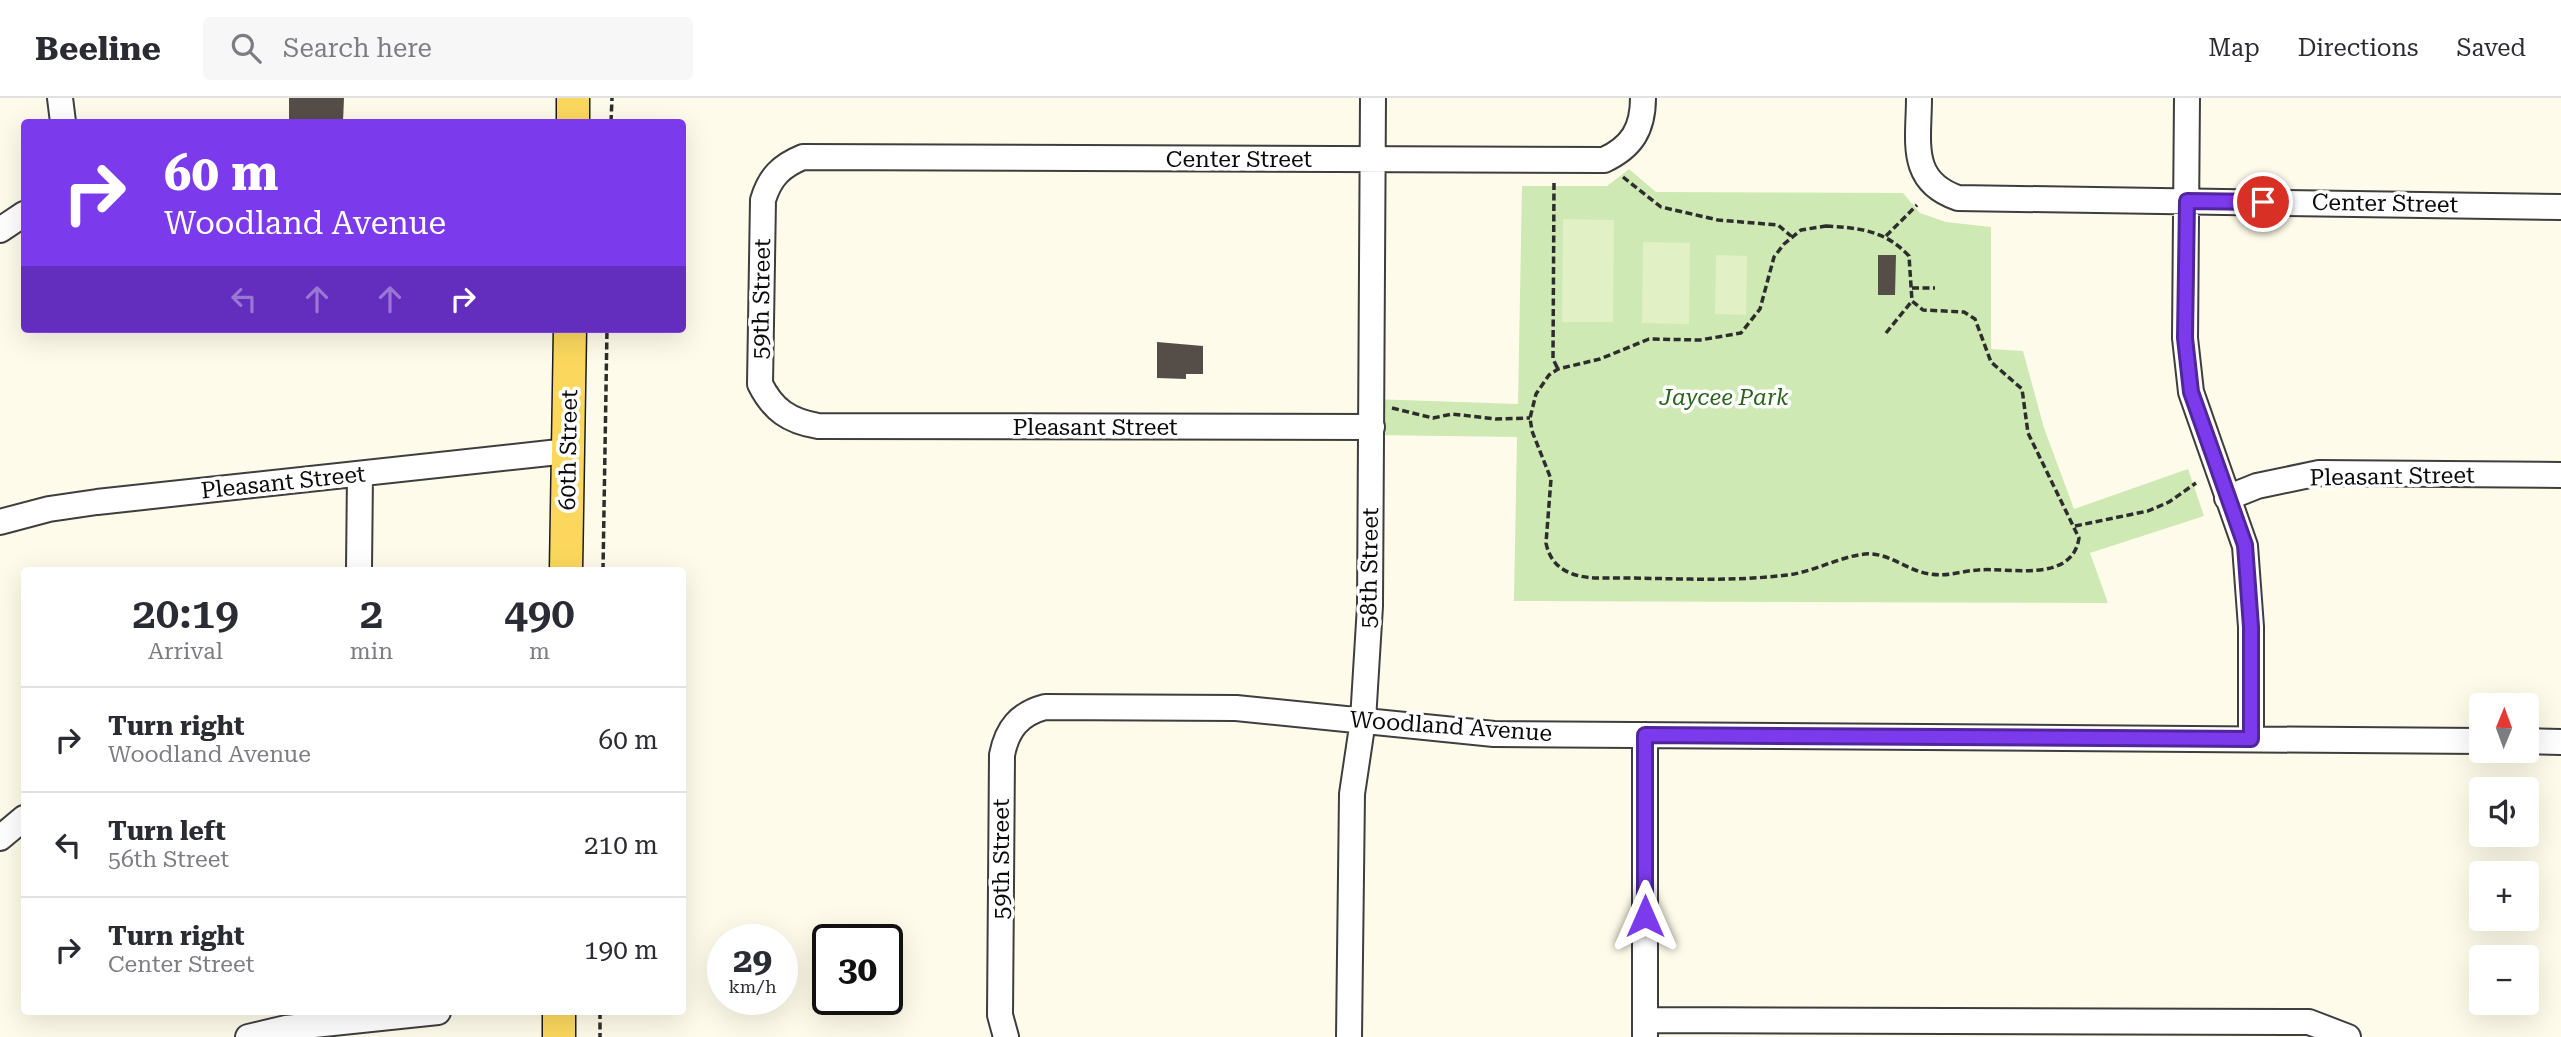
<!DOCTYPE html>
<html lang="en">
<head>
<meta charset="utf-8">
<style>
  :root { --surface:#fff; --page:#f7f7f7; --text:#2b2b33; --muted:#7c7c81; --line:#e1e1e2 }
  body { margin:0; font-family:"Roboto Serif",serif; background:var(--page); color:var(--text); height:100vh; display:flex; flex-direction:column; font-size:26px; white-space:nowrap }
  * { box-sizing:border-box; margin:0 }
  p { font-size:23px; color:var(--muted) }
  .icon { flex:none; width:38px; height:38px; fill:none; stroke:currentColor; stroke-width:2; stroke-linecap:round; stroke-linejoin:round }
  .map { position:relative; flex:1; overflow:hidden }
  .side { position:absolute; left:21px; top:469px; width:665px; height:448px; display:flex; flex-direction:column; background:var(--surface); border-radius:7px; box-shadow:0 7px 28px #0002 }
  .side>* { flex:none }
  .banner { position:absolute; left:21px; top:21px; width:665px; height:214px; border-radius:7px; box-shadow:0 7px 28px #0002; background:#7c3aed; color:#fff; overflow:hidden }
  .needle { width:46px; rotate:1deg }
  .tools { position:absolute; left:2469px; top:595px; display:grid; gap:14px }
  .tools a { display:grid; place-items:center; width:70px; height:70px; border-radius:7px; background:var(--surface); box-shadow:0 7px 28px #0002; font-size:35px }
  .speed { position:absolute; left:707px; top:826px; display:flex; gap:14px; font-size:35px; font-weight:700; text-align:center }
  .speed>* { display:grid; place-content:center; width:91px; height:91px; border-radius:50%; background:var(--surface); box-shadow:0 7px 28px #0002; line-height:1 }
  .speed small { font-size:18px; font-weight:400 }
  .speed .limit { border:4px solid #111; border-radius:10px; background:#fff; color:#111 }
  .pin { position:absolute; display:grid; place-items:center; width:60px; height:60px; color:#fff; margin:-30px; border:4px solid #fff; border-radius:50%; box-shadow:0 2px 7px #0007 }
  .me { position:absolute; width:77px; margin:-38px; rotate:0deg; stroke-linejoin:round; filter:drop-shadow(0 0 5px #0008) }
  .turn { display:flex; align-items:center; gap:24px; height:147px; padding:0 28px; font-size:32px }
  .turn .icon { width:91px; height:91px; stroke-width:2.5 }
  .turn b { display:block; font-size:49px; line-height:60px }
  .lanes { display:flex; align-items:center; height:66px; padding:0 28px; background:#0003; justify-content:center; gap:35px; direction:ltr }
  .lanes .off { opacity:.35 }
  .eta { display:flex; justify-content:space-evenly; align-items:center; height:119px; text-align:center }
  .eta b { font-size:42px; font-weight:600; line-height:49px }
  ul { padding:0; list-style:none }
  li { display:flex; align-items:center; gap:21px; height:105px; padding:0 28px; border-top:2px solid var(--line) }
  li div { flex:1 }
  li b { display:block; font-size:26px }
  li em { font-style:normal }
  header { display:flex; align-items:center; gap:42px; box-sizing:border-box; height:98px; padding:0 35px; background:var(--surface); border-bottom:2px solid var(--line) }
  header strong { font-size:33px }
  nav { display:flex; gap:38px; margin-inline-start:auto; font-size:24px }
  .search { width:490px; height:63px; background:var(--page); display:flex; align-items:center; gap:18px; box-sizing:border-box; padding:0 24px; border-radius:7px; color:var(--muted); font-size:26px }
  .map>svg:first-child { display:block }
  .green { fill:#cee9b3 }
  .pitch { fill:#e1f0c5 }
  .building { fill:#544d48 }
  .lines { fill:none; stroke-linecap:round; stroke-linejoin:round }
  .minor-casing { stroke:#3e3e3e; stroke-width:28 }
  .major-casing { stroke:#1c1c1c; stroke-width:35 }
  .path { stroke:#2d2d2d; stroke-width:3.5; stroke-dasharray:7 3.5; stroke-linecap:butt }
  .minor { stroke:#fff; stroke-width:24 }
  .major { stroke:#fbd85d; stroke-width:32 }
  .route-casing { stroke:#51269a; stroke-width:18 }
  .route { stroke:#7c3aed; stroke-width:12 }
  .labels { text-anchor:middle; stroke-width:7; stroke-linejoin:round; paint-order:stroke }
  .street-label { font-size:23px; fill:#0b0b0b; stroke:#fff }
  .park-label { font-size:23px; font-style:italic; fill:#29641b; stroke:#fff }
</style>
</head>
<body>
<header>
<strong>Beeline</strong>
<div class="search"><svg class="icon" aria-label="search" viewBox="0 0 24 24"><circle cx="10" cy="10" r="6"/><path d="M15 15l6 6"/></svg>Search here</div>
<nav><a>Map</a><a>Directions</a><a>Saved</a></nav>
</header>
<div class="map">
<svg width="2561" height="939" viewBox="0 0 2561 939">
  <rect width="100%" height="100%" fill="#fffbea"/>
  <path class="green" d="M 1629,71 L 1656,94 L 1903,95 L 1920,115 L 1946,124 L 1991,129 L 1991,251 L 2023,253 L 2044,330 L 2074,411 L 2188,371 L 2204,418 L 2090,455 L 2108,505 L 1514,503 L 1517,339 L 1372,337 L 1372,301 L 1518,306 L 1522,88 L 1607,88 Z"/>
  <path class="pitch" d="M 1563,121 L 1614,122 L 1613,224 L 1562,224 Z
    M 1643,144 L 1690,145 L 1689,226 L 1642,225 Z
    M 1716,157 L 1747,158 L 1746,217 L 1715,216 Z"/>
  <path class="building" d="M 289,0 L 344,0 L 343,24 L 289,24 Z
    M 1878,157 L 1896,157 L 1895,197 L 1878,197 Z
    M 1157,244 L 1203,248 L 1203,276 L 1186,276 L 1186,281 L 1157,280 Z"/>
  <g class="lines">
    <g class="minor-casing">
      <path id="minor" d="M 60,0 L 63,24
        M 1919,0 C 1919,43 1908,83 1958,100 L 2561,109
        M 2187,0 L 2185,240 L 2191,294 L 2245,448 L 2251,529 L 2251,641
        M 0,132 L 24,116
        M 1372,329 L 818,328 C 789,323 773,312 760,286 L 763,102 C 770,79 781,68 803,59 L 1604,62 C 1632,49 1643,31 1643,0
        M 2227,400 L 2257,388 L 2319,375 L 2561,377
        M 0,424 L 49,411 L 97,404 L 568,353
        M 359,472 L 360,376
        M 1645,637 L 1645,937
        M 2527,643 L 2561,644
        M 0,740 L 24,720
        M 1646,922 L 2309,924 L 2348,939
        M 248,939 L 286,930 L 438,914
        M 1006,939 L 1000,917 L 1002,657 C 1007,631 1019,616 1045,609 L 1236,610 L 1494,636 L 2482,643
        M 1349,939 L 1352,696 L 1363,622 L 1370,508 L 1373,0"/>
    </g>
    <g class="major-casing">
      <path id="major" d="M 573,24 L 573,0
        M 566,472 L 570,231
        M 559,939 L 559,914"/>
    </g>
    <path class="path" d="M 611,24 L 612,0
      M 1623,79 L 1661,109 L 1718,122 L 1778,127 L 1791,138
      M 1554,85 L 1553,261 L 1558,271
      M 1826,128 C 1859,130 1885,132 1909,158 L 1912,203 L 1923,212 L 1964,214 L 1975,221 L 1991,264 L 2022,291 L 2028,335 L 2079,440 C 2072,486 2009,469 1978,472 C 1961,473 1947,479 1930,476 C 1907,473 1889,454 1865,456 C 1838,459 1814,474 1787,477 C 1724,485 1659,479 1596,480 C 1572,479 1551,471 1546,445 L 1551,381 L 1532,333 L 1530,320 L 1536,296 L 1549,277 L 1558,271 L 1600,261 L 1649,241 L 1700,242 L 1741,235 L 1760,211 L 1774,159 L 1784,146 L 1801,132 Z
      M 1886,138 L 1917,107
      M 1912,190 L 1935,190
      M 1886,235 L 1912,203
      M 1392,310 L 1433,320 L 1452,316 L 1496,321 L 1530,320
      M 2075,428 L 2148,413 L 2169,404 L 2196,385
      M 603,472 L 607,231
      M 600,914 L 600,939"/>
    <use href="#minor" class="minor"/>
    <use href="#major" class="major"/>
  </g>
  <g class="lines">
    <g class="route-casing">
      <path id="route" d="M 1645,818 L 1645,637 L 2251,641 L 2251,529 L 2245,447 L 2191,294 L 2185,240 L 2187,103 L 2263,104"/>
    </g>
    <use href="#route" class="route"/>
  </g>
  <g class="labels">
    <g class="street-label">
      <text x="1239" y="69">Center Street</text>
      <text transform="translate(2385 105) rotate(1)" y="8">Center Street</text>
      <text transform="translate(761 201) rotate(-89)" y="8">59th Street</text>
      <text x="1095" y="337">Pleasant Street</text>
      <text transform="translate(568 352) rotate(-89)" y="8">60th Street</text>
      <text transform="translate(2392 378) rotate(-1)" y="8">Pleasant Street</text>
      <text transform="translate(283 384) rotate(-6)" y="8">Pleasant Street</text>
      <text transform="translate(1369 470) rotate(-89)" y="8">58th Street</text>
      <text transform="translate(1451 628) rotate(4)" y="8">Woodland Avenue</text>
      <text transform="translate(1001 761) rotate(-90)" y="8">59th Street</text>
    </g>
    <g class="park-label">
      <text x="1724" y="307">Jaycee Park</text>
    </g>
  </g>
</svg>
<div class="tools">
<a><svg class="needle" viewBox="-14 -14 28 28"><path d="M0-13l5 13h-10z" fill="#e53935"/><path d="M0 13l5-13h-10z" fill="#7c7c81"/></svg></a>
<a><svg class="icon" aria-label="sound" viewBox="0 0 24 24"><path d="M4 9h4l5-4v14l-5-4H4zM17 9q2 3 0 6"/></svg></a>
<a>+</a>
<a>−</a>
</div>
<div class="speed"><div>29<small>km/h</small></div><div class="limit">30</div></div>
<div class="pin" style="left:2263px;top:104px;background:#d93025"><svg class="icon" aria-label="arrive" viewBox="0 0 24 24"><path d="M6 21V4h12l-3 4 3 4H6"/></svg></div>
<svg class="me" style="left:1645px;top:818px" viewBox="-20 -20 40 40"><path d="M0-17L14 15 0 8-14 15z" fill="#7c3aed" stroke="#fff" stroke-width="4"/></svg>
<div class="banner">
<div class="turn"><svg class="icon" aria-label="right" viewBox="0 0 24 24"><path d="M7 20v-9h11M14 6l5 5-5 5"/></svg><div><b>60 m</b>Woodland Avenue</div></div>
<div class="lanes"><svg class="icon off" aria-label="left" viewBox="0 0 24 24"><path d="M17 20v-9H6M10 6l-5 5 5 5"/></svg><svg class="icon off" aria-label="ahead" viewBox="0 0 24 24"><path d="M12 20V5M6 11l6-6 6 6"/></svg><svg class="icon off" aria-label="ahead" viewBox="0 0 24 24"><path d="M12 20V5M6 11l6-6 6 6"/></svg><svg class="icon" aria-label="right" viewBox="0 0 24 24"><path d="M7 20v-9h11M14 6l5 5-5 5"/></svg></div>
</div>
<section class="side">
<div class="eta">
<div><b>20:19</b><p>Arrival</p></div>
<div><b>2</b><p>min</p></div>
<div><b>490</b><p>m</p></div>
</div>
<ul>
<li><svg class="icon" aria-label="right" viewBox="0 0 24 24"><path d="M7 20v-9h11M14 6l5 5-5 5"/></svg><div><b>Turn right</b><p>Woodland Avenue</p></div><em>60 m</em></li>
<li><svg class="icon" aria-label="left" viewBox="0 0 24 24"><path d="M17 20v-9H6M10 6l-5 5 5 5"/></svg><div><b>Turn left</b><p>56th Street</p></div><em>210 m</em></li>
<li><svg class="icon" aria-label="right" viewBox="0 0 24 24"><path d="M7 20v-9h11M14 6l5 5-5 5"/></svg><div><b>Turn right</b><p>Center Street</p></div><em>190 m</em></li>
</ul>
</section>
</div>
</body>
</html>
